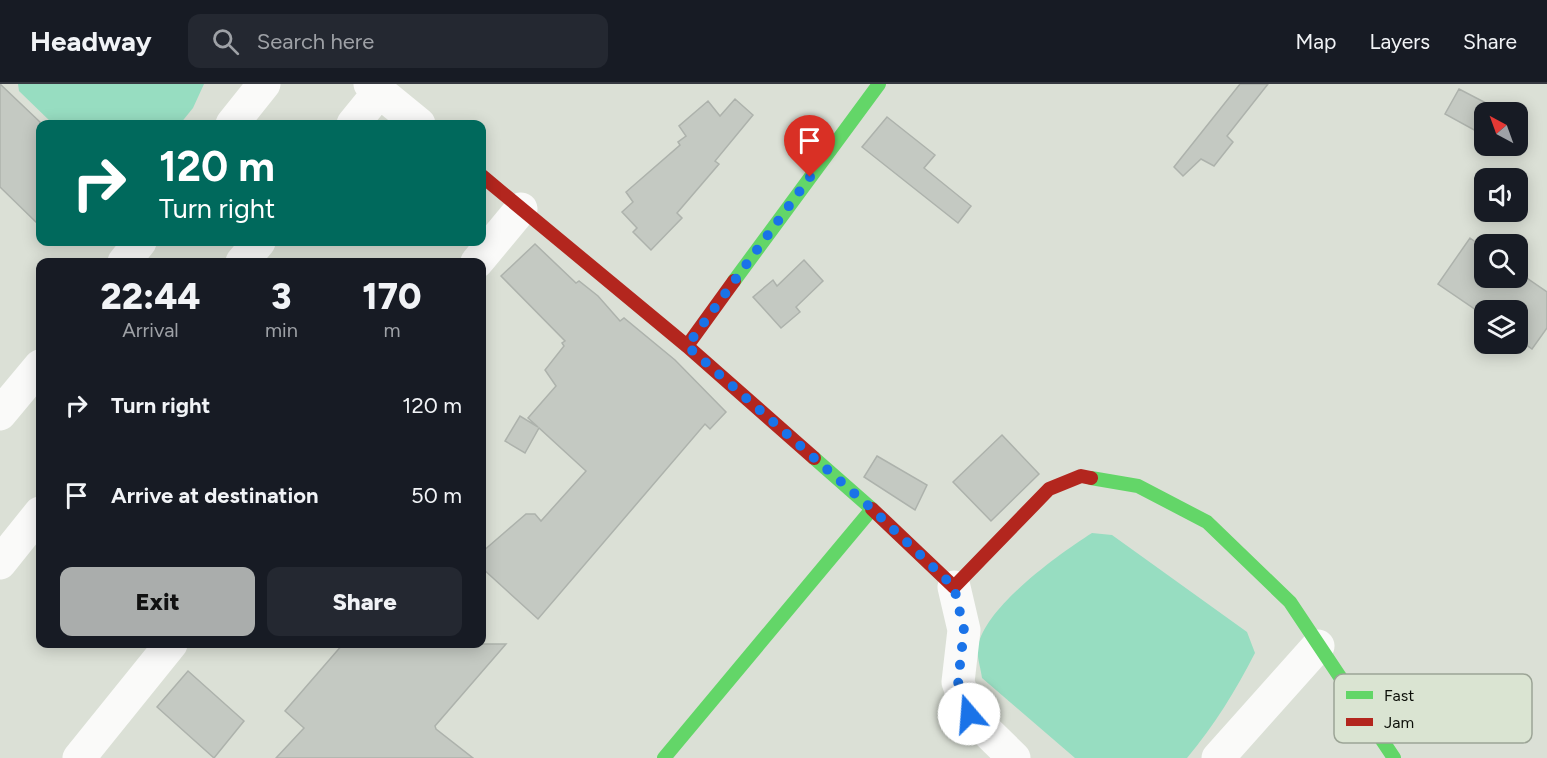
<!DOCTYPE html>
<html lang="en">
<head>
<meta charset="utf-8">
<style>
  :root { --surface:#171b24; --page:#242831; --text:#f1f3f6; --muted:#9ea1a6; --line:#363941; --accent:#aaadac }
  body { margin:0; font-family:Figtree,sans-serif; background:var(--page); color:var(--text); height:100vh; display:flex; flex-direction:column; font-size:22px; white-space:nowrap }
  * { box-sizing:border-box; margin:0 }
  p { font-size:20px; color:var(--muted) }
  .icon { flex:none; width:33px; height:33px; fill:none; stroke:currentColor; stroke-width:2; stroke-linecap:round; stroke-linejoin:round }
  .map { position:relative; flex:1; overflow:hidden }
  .side { position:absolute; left:36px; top:174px; width:450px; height:390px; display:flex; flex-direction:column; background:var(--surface); border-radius:12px; box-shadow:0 3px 15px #0003 }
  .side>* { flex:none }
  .top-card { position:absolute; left:36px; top:36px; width:450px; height:126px; border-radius:12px; box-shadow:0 3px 15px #0003; background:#00695c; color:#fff; overflow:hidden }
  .needle { width:39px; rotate:319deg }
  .controls { position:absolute; left:1474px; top:18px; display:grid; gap:12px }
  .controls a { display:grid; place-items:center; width:54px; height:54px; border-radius:12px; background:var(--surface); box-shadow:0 3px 15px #0003; font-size:30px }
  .pin { position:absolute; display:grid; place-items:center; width:51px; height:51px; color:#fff; margin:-62px -26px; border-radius:50% 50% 50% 0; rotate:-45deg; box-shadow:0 0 6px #0007 }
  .pin .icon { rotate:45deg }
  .me { position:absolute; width:66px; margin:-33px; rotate:342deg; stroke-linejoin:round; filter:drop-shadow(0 0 4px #0008) }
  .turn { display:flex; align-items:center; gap:21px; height:126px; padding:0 24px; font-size:27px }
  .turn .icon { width:78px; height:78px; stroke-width:2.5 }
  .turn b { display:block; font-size:42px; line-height:51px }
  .eta { display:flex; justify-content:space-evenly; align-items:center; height:102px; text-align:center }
  .eta b { font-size:36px; font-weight:800; line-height:42px }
  .button { display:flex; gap:12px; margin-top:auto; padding:12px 24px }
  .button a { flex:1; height:69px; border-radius:12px; background:var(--accent); color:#111; font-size:24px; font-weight:800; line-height:69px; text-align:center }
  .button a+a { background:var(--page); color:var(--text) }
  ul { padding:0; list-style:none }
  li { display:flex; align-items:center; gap:18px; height:90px; padding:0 24px }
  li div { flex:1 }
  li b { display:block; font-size:22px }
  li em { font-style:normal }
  header { display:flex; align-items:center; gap:36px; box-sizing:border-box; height:84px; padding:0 30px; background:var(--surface); border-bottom:2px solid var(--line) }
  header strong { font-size:28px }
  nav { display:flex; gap:33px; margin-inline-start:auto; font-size:21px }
  .search { width:420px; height:54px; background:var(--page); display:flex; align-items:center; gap:15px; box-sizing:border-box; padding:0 21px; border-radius:12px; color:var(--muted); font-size:22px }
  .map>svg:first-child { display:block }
  .water { fill:#97ddc1 }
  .building { fill:#c4c9c2; stroke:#adb2ac; stroke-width:1.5 }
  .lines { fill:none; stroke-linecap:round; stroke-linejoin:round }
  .street { stroke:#fafaf9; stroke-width:33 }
  .fast { stroke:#63d668; stroke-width:14 }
  .jam { stroke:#b3261e; stroke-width:14 }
  .route { stroke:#1a73e8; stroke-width:10; stroke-dasharray:0 18 }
  .key { fill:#dae4d2; stroke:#9ca496; stroke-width:1.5 }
  .key-label { font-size:16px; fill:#0c0f09 }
</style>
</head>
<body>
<header>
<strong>Headway</strong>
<div class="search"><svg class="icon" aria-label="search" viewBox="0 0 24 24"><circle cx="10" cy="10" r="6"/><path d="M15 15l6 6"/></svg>Search here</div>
<nav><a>Map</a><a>Layers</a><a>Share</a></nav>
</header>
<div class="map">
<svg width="1547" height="674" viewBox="0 0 1547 674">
  <rect width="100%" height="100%" fill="#dbe0d6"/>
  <path class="water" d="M 18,0 L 204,0 L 193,24 L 180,40 L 53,40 L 19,7 Z
    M 1092,449 L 1112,451 L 1247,548 L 1255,569 C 1236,606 1214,642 1187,674 L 1075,674 L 982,594 C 981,585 976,571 978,562 C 986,522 1059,470 1092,449 Z"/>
  <path class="building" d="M 0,0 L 40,38 L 40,142 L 0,103 Z
    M 1240,0 L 1268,0 L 1227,52 L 1233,58 L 1214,82 L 1201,75 L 1183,92 L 1174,83 Z
    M 1459,5 L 1490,21 L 1476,47 L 1445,30 Z
    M 735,15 L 753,31 L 715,77 L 719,80 L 677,129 L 682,134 L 651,166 L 633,148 L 637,144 L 622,128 L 633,118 L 626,108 L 680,61 L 678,58 L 686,52 L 679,42 L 708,17 L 720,32 Z
    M 887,33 L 935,71 L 924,84 L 971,122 L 958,139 L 862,63 Z
    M 1470,154 L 1485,165 L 1485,194 L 1518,194 L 1518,188 L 1547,208 L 1547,244 L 1532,265 L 1518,255 L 1518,226 L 1485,226 L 1485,232 L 1438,200 Z
    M 535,160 L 576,199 L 579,197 L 598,212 L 620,237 L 624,234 L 675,276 L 726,328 L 710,345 L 705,340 L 538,535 L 482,484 L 482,468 L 526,430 L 535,430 L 541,437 L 586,387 L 539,344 L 525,369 L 505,357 L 520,332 L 538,343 L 528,334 L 556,302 L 545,286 L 564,262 L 562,259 L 565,257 L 501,192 Z
    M 804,176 L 823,197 L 796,223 L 800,228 L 781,244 L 753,213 L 773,196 L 777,202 Z
    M 1002,351 L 1039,390 L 991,437 L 953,398 Z
    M 877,372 L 927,401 L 915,426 L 864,393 Z
    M 343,560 L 506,560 L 435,642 L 436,645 L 473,674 L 276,674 L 304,644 L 285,627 Z
    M 188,587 L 244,637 L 214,674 L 157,623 Z"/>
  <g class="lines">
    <path class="street" d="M 370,0 L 419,40
      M 232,40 L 264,0
      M 353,40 L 379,8
      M 124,178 L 140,158
      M 242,178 L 259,158
      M 477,178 L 521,125
      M 0,330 L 40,282
      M 0,479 L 40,429
      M 954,503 L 964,546 L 958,598 L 969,630 L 1014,674
      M 79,674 L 171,560
      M 1218,674 L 1318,562"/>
    <path class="fast" d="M 734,197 L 879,0
      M 1091,394 L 1138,402 L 1207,438 L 1290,518 L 1394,674
      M 664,674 L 872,425 L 814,374"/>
    <path class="jam" d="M 482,92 L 687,262
      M 734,197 L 687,262 L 814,374
      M 872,425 L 954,503 L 1049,405 L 1081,392 L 1091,394"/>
  </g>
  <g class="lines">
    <path class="route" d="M 810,93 L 687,262 L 872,425 L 954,503 L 964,546 L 958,598 L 969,630"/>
  </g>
  <rect x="1334" y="590" width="198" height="69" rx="9" class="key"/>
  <rect x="1346" y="607" width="27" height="8" fill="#63d668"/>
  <rect x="1346" y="634" width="27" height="8" fill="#b3261e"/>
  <g class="key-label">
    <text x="1384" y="617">Fast</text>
    <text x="1384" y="644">Jam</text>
  </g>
</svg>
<div class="controls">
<a><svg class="needle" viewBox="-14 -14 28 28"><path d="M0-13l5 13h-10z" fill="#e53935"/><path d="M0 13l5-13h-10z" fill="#9ea1a6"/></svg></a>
<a><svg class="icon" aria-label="sound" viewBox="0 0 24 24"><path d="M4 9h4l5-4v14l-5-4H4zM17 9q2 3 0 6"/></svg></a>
<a><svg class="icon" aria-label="search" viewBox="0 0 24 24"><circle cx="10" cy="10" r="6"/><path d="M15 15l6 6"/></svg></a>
<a><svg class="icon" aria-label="layers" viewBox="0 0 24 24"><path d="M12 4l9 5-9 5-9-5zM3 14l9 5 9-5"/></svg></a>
</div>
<div class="pin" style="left:810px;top:93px;background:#d93025"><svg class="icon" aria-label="arrive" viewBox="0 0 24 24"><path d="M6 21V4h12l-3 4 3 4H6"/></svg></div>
<svg class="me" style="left:969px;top:630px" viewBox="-20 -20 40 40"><circle r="19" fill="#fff"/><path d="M0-13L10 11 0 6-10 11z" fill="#1a73e8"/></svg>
<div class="top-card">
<div class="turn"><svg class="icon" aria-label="right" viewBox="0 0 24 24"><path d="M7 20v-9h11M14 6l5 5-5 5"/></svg><div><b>120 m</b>Turn right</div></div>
</div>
<section class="side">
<div class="eta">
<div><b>22:44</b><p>Arrival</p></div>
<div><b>3</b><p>min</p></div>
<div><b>170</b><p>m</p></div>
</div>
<ul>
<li><svg class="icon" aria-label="right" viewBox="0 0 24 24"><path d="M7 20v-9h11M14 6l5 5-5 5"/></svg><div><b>Turn right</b></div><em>120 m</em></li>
<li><svg class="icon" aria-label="arrive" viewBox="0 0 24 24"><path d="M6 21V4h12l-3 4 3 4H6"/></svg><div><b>Arrive at destination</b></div><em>50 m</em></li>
</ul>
<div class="button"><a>Exit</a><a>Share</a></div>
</section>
</div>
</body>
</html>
